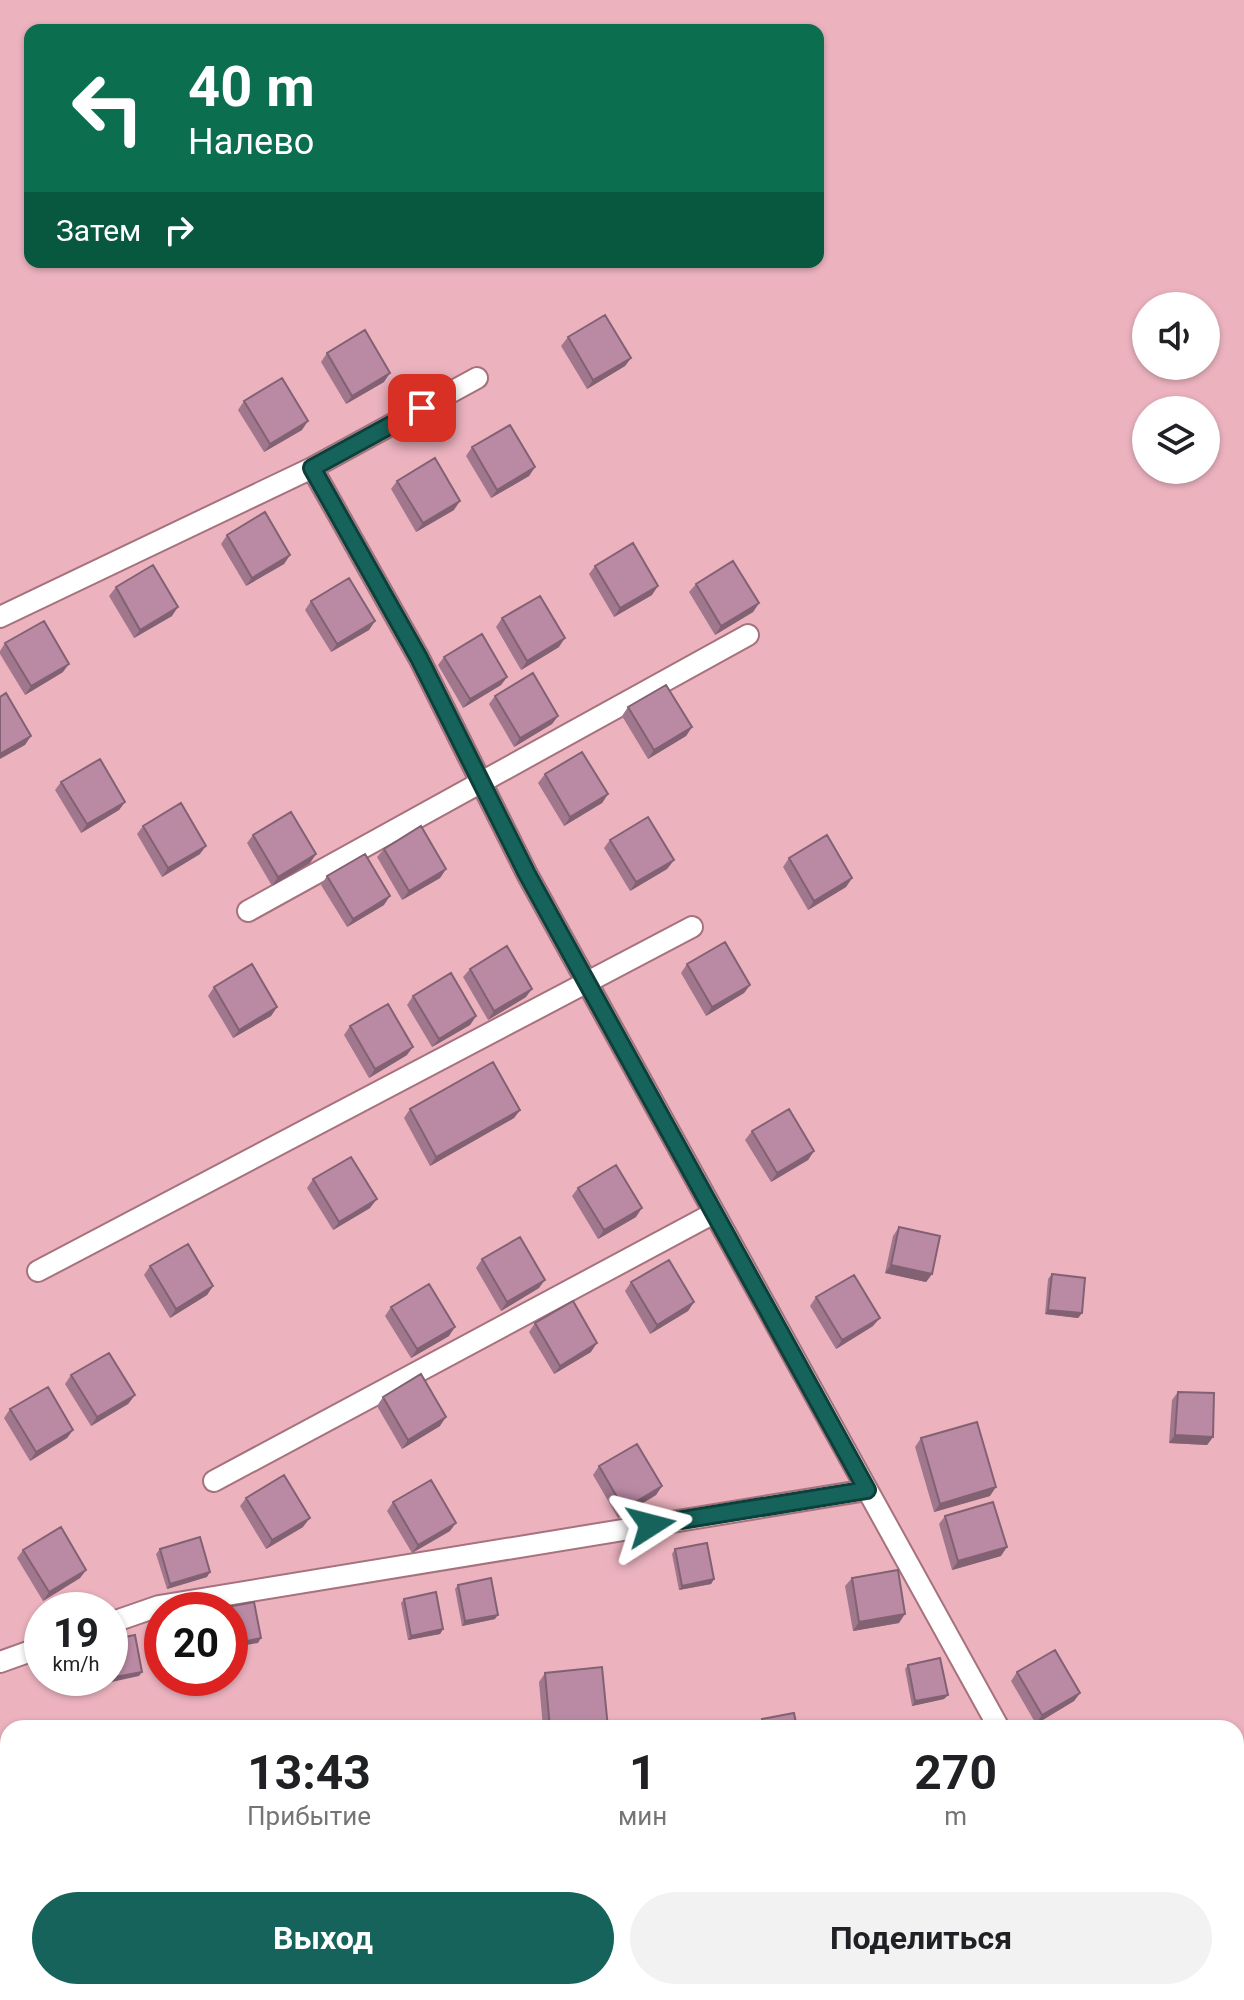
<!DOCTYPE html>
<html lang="ru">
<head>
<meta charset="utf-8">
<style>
  :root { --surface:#fff; --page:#f2f2f2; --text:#202124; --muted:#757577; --accent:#16635b }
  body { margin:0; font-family:Roboto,sans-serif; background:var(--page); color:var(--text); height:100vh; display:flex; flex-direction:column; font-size:30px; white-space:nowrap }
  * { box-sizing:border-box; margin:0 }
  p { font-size:26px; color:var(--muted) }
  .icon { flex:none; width:44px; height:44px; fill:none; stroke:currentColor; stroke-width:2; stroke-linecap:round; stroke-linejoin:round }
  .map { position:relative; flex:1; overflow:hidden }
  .details { position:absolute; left:0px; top:1720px; width:1244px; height:280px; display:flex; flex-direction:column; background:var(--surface); border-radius:24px 24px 0 0; box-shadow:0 2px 6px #0004 }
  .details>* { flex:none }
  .guide { position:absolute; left:24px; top:24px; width:800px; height:244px; border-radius:16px; box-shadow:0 2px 6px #0004; background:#0b6e4f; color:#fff; overflow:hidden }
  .tools { position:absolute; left:1132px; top:292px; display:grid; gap:16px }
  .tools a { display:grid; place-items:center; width:88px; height:88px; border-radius:50%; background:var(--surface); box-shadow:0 2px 6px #0004; font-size:40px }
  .speed { position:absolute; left:24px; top:1592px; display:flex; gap:16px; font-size:40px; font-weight:700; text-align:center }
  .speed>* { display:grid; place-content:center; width:104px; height:104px; border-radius:50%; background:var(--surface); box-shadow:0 2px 6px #0004; line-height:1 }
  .speed small { font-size:20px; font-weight:400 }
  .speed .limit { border:12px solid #d22; background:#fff; color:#111 }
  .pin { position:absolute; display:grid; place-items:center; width:68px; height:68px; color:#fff; margin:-34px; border-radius:16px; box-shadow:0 4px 12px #0006 }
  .me { position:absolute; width:88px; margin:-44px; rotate:81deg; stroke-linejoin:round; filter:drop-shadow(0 0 6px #0008) }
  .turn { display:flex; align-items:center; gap:28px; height:168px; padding:0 32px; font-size:36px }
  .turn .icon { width:104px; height:104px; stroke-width:2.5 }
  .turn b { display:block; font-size:56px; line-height:68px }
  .then { display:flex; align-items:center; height:76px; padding:0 32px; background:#0003; gap:16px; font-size:30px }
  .eta { display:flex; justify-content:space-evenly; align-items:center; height:136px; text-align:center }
  .eta b { font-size:48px; font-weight:700; line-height:56px }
  .primary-button { display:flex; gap:16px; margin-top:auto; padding:16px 32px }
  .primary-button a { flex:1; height:92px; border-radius:48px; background:var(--accent); color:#fff; font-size:32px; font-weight:700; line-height:92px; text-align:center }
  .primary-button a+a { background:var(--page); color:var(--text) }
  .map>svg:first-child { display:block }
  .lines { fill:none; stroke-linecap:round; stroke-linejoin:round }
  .service-casing { stroke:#a6727d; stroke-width:24 }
  .service { stroke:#fff; stroke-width:20 }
  .wall { fill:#a0778d }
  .shaded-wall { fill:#826173 }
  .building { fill:#ba8aa4; stroke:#826173; stroke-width:2 }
  .route-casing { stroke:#0e403b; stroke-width:20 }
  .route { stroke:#16635b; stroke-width:14 }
</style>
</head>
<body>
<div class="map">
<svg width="1244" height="2000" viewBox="0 0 1244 2000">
  <rect width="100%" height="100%" fill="#ecb3bf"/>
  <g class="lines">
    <g class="service-casing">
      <path id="service" d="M 312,468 L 477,378
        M 0,617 L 312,468 L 419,658 L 527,874 L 999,1728
        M 248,911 L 748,635
        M 38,1271 L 692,927
        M 214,1481 L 714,1213
        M 110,1623 L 159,1606 L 867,1490
        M 0,1662 L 42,1647
        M 1236,1969 L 1244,1964
        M 1164,1992 L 1169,2000
        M 914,2000 L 973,1992
        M 1184,2000 L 1197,1992"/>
    </g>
    <use href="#service" class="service"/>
  </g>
  <path class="wall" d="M 568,337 L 631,358 L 625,366 L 587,389 L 561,346 Z
    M 327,353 L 384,382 L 346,404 L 321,362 Z
    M 244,401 L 302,430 L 264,452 L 238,410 Z
    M 472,447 L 535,467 L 529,476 L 491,498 L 466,456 Z
    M 397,481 L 454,510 L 416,532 L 391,489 Z
    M 227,535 L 290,555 L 284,564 L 246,586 L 221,544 Z
    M 595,566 L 652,595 L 614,617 L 589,574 Z
    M 696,584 L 759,603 L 753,612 L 715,635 L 689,592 Z
    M 116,587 L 172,616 L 134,638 L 109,596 Z
    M 311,601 L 375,621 L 369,630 L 331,652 L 305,610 Z
    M 502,618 L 559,647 L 521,670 L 496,627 Z
    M 5,643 L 63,672 L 25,695 L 0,654 L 0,651 Z
    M 444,657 L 507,677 L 501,685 L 463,708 L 438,665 Z
    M 495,696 L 558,716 L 552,724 L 514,747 L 489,704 Z
    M 628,707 L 692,727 L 686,736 L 648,759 L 622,716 Z
    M 545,774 L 608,794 L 602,803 L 564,826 L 538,783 Z
    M 61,782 L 125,802 L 119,810 L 81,833 L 55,790 Z
    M 143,826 L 200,854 L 162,877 L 137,834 Z
    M 253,835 L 316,854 L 310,863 L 272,886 L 247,843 Z
    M 610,840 L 674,860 L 667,869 L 630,891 L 604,848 Z
    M 384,849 L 446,869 L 440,878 L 402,900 L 377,857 Z
    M 789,858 L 852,878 L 846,887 L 808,910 L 783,867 Z
    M 327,876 L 384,905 L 347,927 L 321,885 Z
    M 687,964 L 750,985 L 744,993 L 706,1016 L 681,973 Z
    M 470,969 L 526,997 L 488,1020 L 463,977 Z
    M 214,987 L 277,1007 L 271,1016 L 233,1038 L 208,996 Z
    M 413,996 L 476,1016 L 470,1025 L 432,1047 L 407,1005 Z
    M 350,1026 L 407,1055 L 369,1078 L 344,1035 Z
    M 410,1109 L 520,1110 L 514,1118 L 430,1166 L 404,1118 Z
    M 752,1131 L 814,1151 L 808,1160 L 771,1182 L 745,1140 Z
    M 313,1179 L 370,1208 L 333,1230 L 307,1188 Z
    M 578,1188 L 636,1217 L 598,1239 L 572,1196 Z
    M 899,1227 L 932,1274 L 926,1282 L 885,1273 L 893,1236 Z
    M 482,1259 L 539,1288 L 501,1311 L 476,1268 Z
    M 150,1266 L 213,1286 L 207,1295 L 170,1318 L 144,1275 Z
    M 1052,1274 L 1082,1313 L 1078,1318 L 1045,1314 L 1048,1279 Z
    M 631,1282 L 694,1302 L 688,1311 L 650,1334 L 625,1291 Z
    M 816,1297 L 873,1326 L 836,1349 L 810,1306 Z
    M 391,1307 L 449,1336 L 411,1358 L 385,1316 Z
    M 535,1323 L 591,1352 L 554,1374 L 529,1332 Z
    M 71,1375 L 135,1395 L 128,1404 L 91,1426 L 65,1384 Z
    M 1178,1392 L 1213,1437 L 1207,1445 L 1169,1443 L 1172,1400 Z
    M 383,1397 L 440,1426 L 402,1449 L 377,1406 Z
    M 10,1409 L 73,1430 L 67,1438 L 30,1461 L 4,1418 Z
    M 921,1438 L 990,1496 L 934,1512 L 915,1447 Z
    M 599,1466 L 662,1486 L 656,1495 L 618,1518 L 593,1475 Z
    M 246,1498 L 303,1527 L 266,1549 L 240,1506 Z
    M 393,1502 L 450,1531 L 412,1553 L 387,1511 Z
    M 945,1516 L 1001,1556 L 952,1570 L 939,1524 Z
    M 160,1549 L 207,1577 L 167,1589 L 156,1554 Z
    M 675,1549 L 714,1579 L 711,1584 L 679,1590 L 672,1554 Z
    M 23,1550 L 86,1570 L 80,1578 L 43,1601 L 17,1558 Z
    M 852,1578 L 899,1623 L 853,1631 L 845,1586 Z
    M 458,1585 L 495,1619 L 462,1626 L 455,1589 Z
    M 404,1599 L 443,1629 L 440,1634 L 408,1640 L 401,1603 Z
    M 908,1665 L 948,1695 L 944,1699 L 912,1706 L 905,1669 Z
    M 1017,1672 L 1080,1693 L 1074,1701 L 1036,1724 L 1011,1681 Z
    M 545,1673 L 608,1728 L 543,1728 L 539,1682 Z
    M 762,1719 L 797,1728 L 760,1728 L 759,1723 Z
    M 466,1992 L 501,1992 L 503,2000 L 465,2000 L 464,1995 Z
    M 704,1992 L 742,1992 L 743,2000 L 706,2000 Z"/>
  <path class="shaded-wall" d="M 631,358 L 625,366 L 587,389 L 593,380 Z
    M 390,373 L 384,382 L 346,404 L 352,396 Z
    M 308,421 L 302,430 L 264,452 L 270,444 Z
    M 535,467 L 529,476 L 491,498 L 497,490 Z
    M 460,501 L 454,510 L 416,532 L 423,523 Z
    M 290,555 L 284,564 L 246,586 L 252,578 Z
    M 658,586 L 652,595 L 614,617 L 620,608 Z
    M 759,603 L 753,612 L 715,635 L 721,626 Z
    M 178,607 L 172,616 L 134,638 L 140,630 Z
    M 375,621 L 369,630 L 331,652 L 337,644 Z
    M 565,638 L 559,647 L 521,670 L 527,661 Z
    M 69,664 L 63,672 L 25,695 L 31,686 Z
    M 507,677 L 501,685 L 463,708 L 470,699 Z
    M 558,716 L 552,724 L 514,747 L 520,738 Z
    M 692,727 L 686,736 L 648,759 L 654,750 Z
    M 31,736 L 25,745 L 0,759 L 0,754 Z
    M 608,794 L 602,803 L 564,826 L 570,817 Z
    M 125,802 L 119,810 L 81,833 L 87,824 Z
    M 206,846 L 200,854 L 162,877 L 168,868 Z
    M 316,854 L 310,863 L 272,886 L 278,877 Z
    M 674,860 L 667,869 L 630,891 L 636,882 Z
    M 446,869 L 440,878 L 402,900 L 409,891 Z
    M 852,878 L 846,887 L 808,910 L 814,901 Z
    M 390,896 L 384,905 L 347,927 L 353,919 Z
    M 750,985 L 744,993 L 706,1016 L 712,1007 Z
    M 532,989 L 526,997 L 488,1020 L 494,1011 Z
    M 277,1007 L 271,1016 L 233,1038 L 239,1030 Z
    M 476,1016 L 470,1025 L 432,1047 L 439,1039 Z
    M 413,1047 L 407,1055 L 369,1078 L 375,1069 Z
    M 520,1110 L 514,1118 L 430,1166 L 436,1157 Z
    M 814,1151 L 808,1160 L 771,1182 L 777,1173 Z
    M 377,1199 L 370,1208 L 333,1230 L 339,1222 Z
    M 642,1208 L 636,1217 L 598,1239 L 604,1230 Z
    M 891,1265 L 932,1274 L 926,1282 L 885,1273 Z
    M 545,1280 L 539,1288 L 501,1311 L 507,1302 Z
    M 213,1286 L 207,1295 L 170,1318 L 176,1309 Z
    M 694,1302 L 688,1311 L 650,1334 L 657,1325 Z
    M 1048,1310 L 1082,1313 L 1078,1318 L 1045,1314 Z
    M 880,1318 L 873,1326 L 836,1349 L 842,1340 Z
    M 455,1327 L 449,1336 L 411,1358 L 417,1349 Z
    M 597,1343 L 591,1352 L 554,1374 L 560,1366 Z
    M 135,1395 L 128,1404 L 91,1426 L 97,1417 Z
    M 446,1417 L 440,1426 L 402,1449 L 408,1440 Z
    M 73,1430 L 67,1438 L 30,1461 L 36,1452 Z
    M 1175,1435 L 1213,1437 L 1207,1445 L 1169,1443 Z
    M 662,1486 L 656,1495 L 618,1518 L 624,1509 Z
    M 996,1487 L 990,1496 L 934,1512 L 940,1504 Z
    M 310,1518 L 303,1527 L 266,1549 L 272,1540 Z
    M 456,1523 L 450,1531 L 412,1553 L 418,1545 Z
    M 1007,1547 L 1001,1556 L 952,1570 L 958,1561 Z
    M 86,1570 L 80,1578 L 43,1601 L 49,1592 Z
    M 210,1572 L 207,1577 L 167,1589 L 170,1584 Z
    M 714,1579 L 711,1584 L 679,1590 L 682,1586 Z
    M 905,1614 L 899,1623 L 853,1631 L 859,1622 Z
    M 498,1615 L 495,1619 L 462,1626 L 465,1621 Z
    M 443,1629 L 440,1634 L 408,1640 L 411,1636 Z
    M 261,1638 L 258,1643 L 230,1648 L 230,1645 Z
    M 142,1672 L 139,1676 L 107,1683 L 110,1678 Z
    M 1080,1693 L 1074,1701 L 1036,1724 L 1042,1715 Z
    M 948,1695 L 944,1699 L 912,1706 L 915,1701 Z"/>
  <path class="building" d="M 605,315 L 631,358 L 593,380 L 568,337 Z
    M 365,330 L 390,373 L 352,396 L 327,353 Z
    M 282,378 L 308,421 L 270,444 L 244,401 Z
    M 510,425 L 535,467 L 497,490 L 472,447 Z
    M 435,458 L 460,501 L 423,523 L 397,481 Z
    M 265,512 L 290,555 L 252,578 L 227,535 Z
    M 633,543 L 658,586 L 620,608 L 595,566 Z
    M 733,561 L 759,603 L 721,626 L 696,584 Z
    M 153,565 L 178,607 L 140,630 L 116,587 Z
    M 349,578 L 375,621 L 337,644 L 311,601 Z
    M 540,596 L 565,638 L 527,661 L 502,618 Z
    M 44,621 L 69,664 L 31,686 L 5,643 Z
    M 482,634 L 507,677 L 470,699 L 444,657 Z
    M 533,673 L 558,716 L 520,738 L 495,696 Z
    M 666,685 L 692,727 L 654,750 L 628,707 Z
    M 6,693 L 31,736 L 0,754 L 0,697 Z
    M 582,752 L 608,794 L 570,817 L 545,774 Z
    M 100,759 L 125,802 L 87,824 L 61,782 Z
    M 181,803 L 206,846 L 168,868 L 143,826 Z
    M 291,812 L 316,854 L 278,877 L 253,835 Z
    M 648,817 L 674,860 L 636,882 L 610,840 Z
    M 421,826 L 446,869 L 409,891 L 384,849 Z
    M 827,835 L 852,878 L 814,901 L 789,858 Z
    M 365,854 L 390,896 L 353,919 L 327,876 Z
    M 725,942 L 750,985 L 712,1007 L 687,964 Z
    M 507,946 L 532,989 L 494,1011 L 470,969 Z
    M 252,964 L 277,1007 L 239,1030 L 214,987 Z
    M 451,973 L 476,1016 L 439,1039 L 413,996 Z
    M 388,1004 L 413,1047 L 375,1069 L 350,1026 Z
    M 493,1062 L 520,1110 L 436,1157 L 410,1109 Z
    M 789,1109 L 814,1151 L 777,1173 L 752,1131 Z
    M 351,1157 L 377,1199 L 339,1222 L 313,1179 Z
    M 616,1165 L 642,1208 L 604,1230 L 578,1188 Z
    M 899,1227 L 940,1236 L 932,1274 L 891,1265 Z
    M 520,1237 L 545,1280 L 507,1302 L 482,1259 Z
    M 188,1244 L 213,1286 L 176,1309 L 150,1266 Z
    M 669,1260 L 694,1302 L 657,1325 L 631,1282 Z
    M 1052,1274 L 1085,1278 L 1082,1313 L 1048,1310 Z
    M 854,1275 L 880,1318 L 842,1340 L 816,1297 Z
    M 429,1284 L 455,1327 L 417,1349 L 391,1307 Z
    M 573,1301 L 597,1343 L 560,1366 L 535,1323 Z
    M 109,1353 L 135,1395 L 97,1417 L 71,1375 Z
    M 421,1374 L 446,1417 L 408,1440 L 383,1397 Z
    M 48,1387 L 73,1430 L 36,1452 L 10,1409 Z
    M 1178,1392 L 1214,1393 L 1213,1437 L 1175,1435 Z
    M 977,1422 L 996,1487 L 940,1504 L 921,1438 Z
    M 637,1444 L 662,1486 L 624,1509 L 599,1466 Z
    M 284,1475 L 310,1518 L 272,1540 L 246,1498 Z
    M 431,1480 L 456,1523 L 418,1545 L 393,1502 Z
    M 993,1502 L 1007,1547 L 958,1561 L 945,1516 Z
    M 61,1527 L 86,1570 L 49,1592 L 23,1550 Z
    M 200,1537 L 210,1572 L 170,1584 L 160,1549 Z
    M 707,1543 L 714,1579 L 682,1586 L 675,1549 Z
    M 898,1570 L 905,1614 L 859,1622 L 852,1578 Z
    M 491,1578 L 498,1615 L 465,1621 L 458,1585 Z
    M 436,1592 L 443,1629 L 411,1636 L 404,1599 Z
    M 254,1602 L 261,1638 L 230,1645 L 230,1610 L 222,1610 L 222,1608 Z
    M 135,1635 L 142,1672 L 110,1678 L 110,1640 Z
    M 1055,1650 L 1080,1693 L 1042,1715 L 1017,1672 Z
    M 940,1658 L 948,1695 L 915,1701 L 908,1665 Z
    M 602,1667 L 608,1728 L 550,1728 L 545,1673 Z
    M 794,1713 L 797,1728 L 764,1728 L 762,1719 Z
    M 467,1992 L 501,1992 L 503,2000 L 469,2000 Z
    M 708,1992 L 742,1992 L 743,2000 L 710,2000 Z"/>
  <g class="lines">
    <g class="route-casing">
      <path id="route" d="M 422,408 L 312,468 L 419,658 L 527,874 L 867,1490 L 651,1525"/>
    </g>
    <use href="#route" class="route"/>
  </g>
</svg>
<div class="tools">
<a><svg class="icon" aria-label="sound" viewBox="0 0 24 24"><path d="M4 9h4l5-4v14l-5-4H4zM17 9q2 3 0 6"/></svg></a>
<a><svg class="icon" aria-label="layers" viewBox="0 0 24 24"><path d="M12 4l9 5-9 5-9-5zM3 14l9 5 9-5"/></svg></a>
</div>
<div class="speed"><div>19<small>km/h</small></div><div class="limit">20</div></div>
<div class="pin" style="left:422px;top:408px;background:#d93025"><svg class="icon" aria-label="arrive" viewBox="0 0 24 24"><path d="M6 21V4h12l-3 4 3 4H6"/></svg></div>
<svg class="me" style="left:651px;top:1525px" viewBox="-20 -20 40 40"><path d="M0-17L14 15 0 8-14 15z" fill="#16635b" stroke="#fff" stroke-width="4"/></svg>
<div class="guide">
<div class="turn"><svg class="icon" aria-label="left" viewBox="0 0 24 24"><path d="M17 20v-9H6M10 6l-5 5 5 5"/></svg><div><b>40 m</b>Налево</div></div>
<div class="then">Затем<svg class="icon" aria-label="right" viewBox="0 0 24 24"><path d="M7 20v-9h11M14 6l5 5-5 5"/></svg></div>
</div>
<section class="details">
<div class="eta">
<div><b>13:43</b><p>Прибытие</p></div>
<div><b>1</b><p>мин</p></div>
<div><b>270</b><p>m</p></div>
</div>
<div class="primary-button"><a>Выход</a><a>Поделиться</a></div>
</section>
</div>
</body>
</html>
